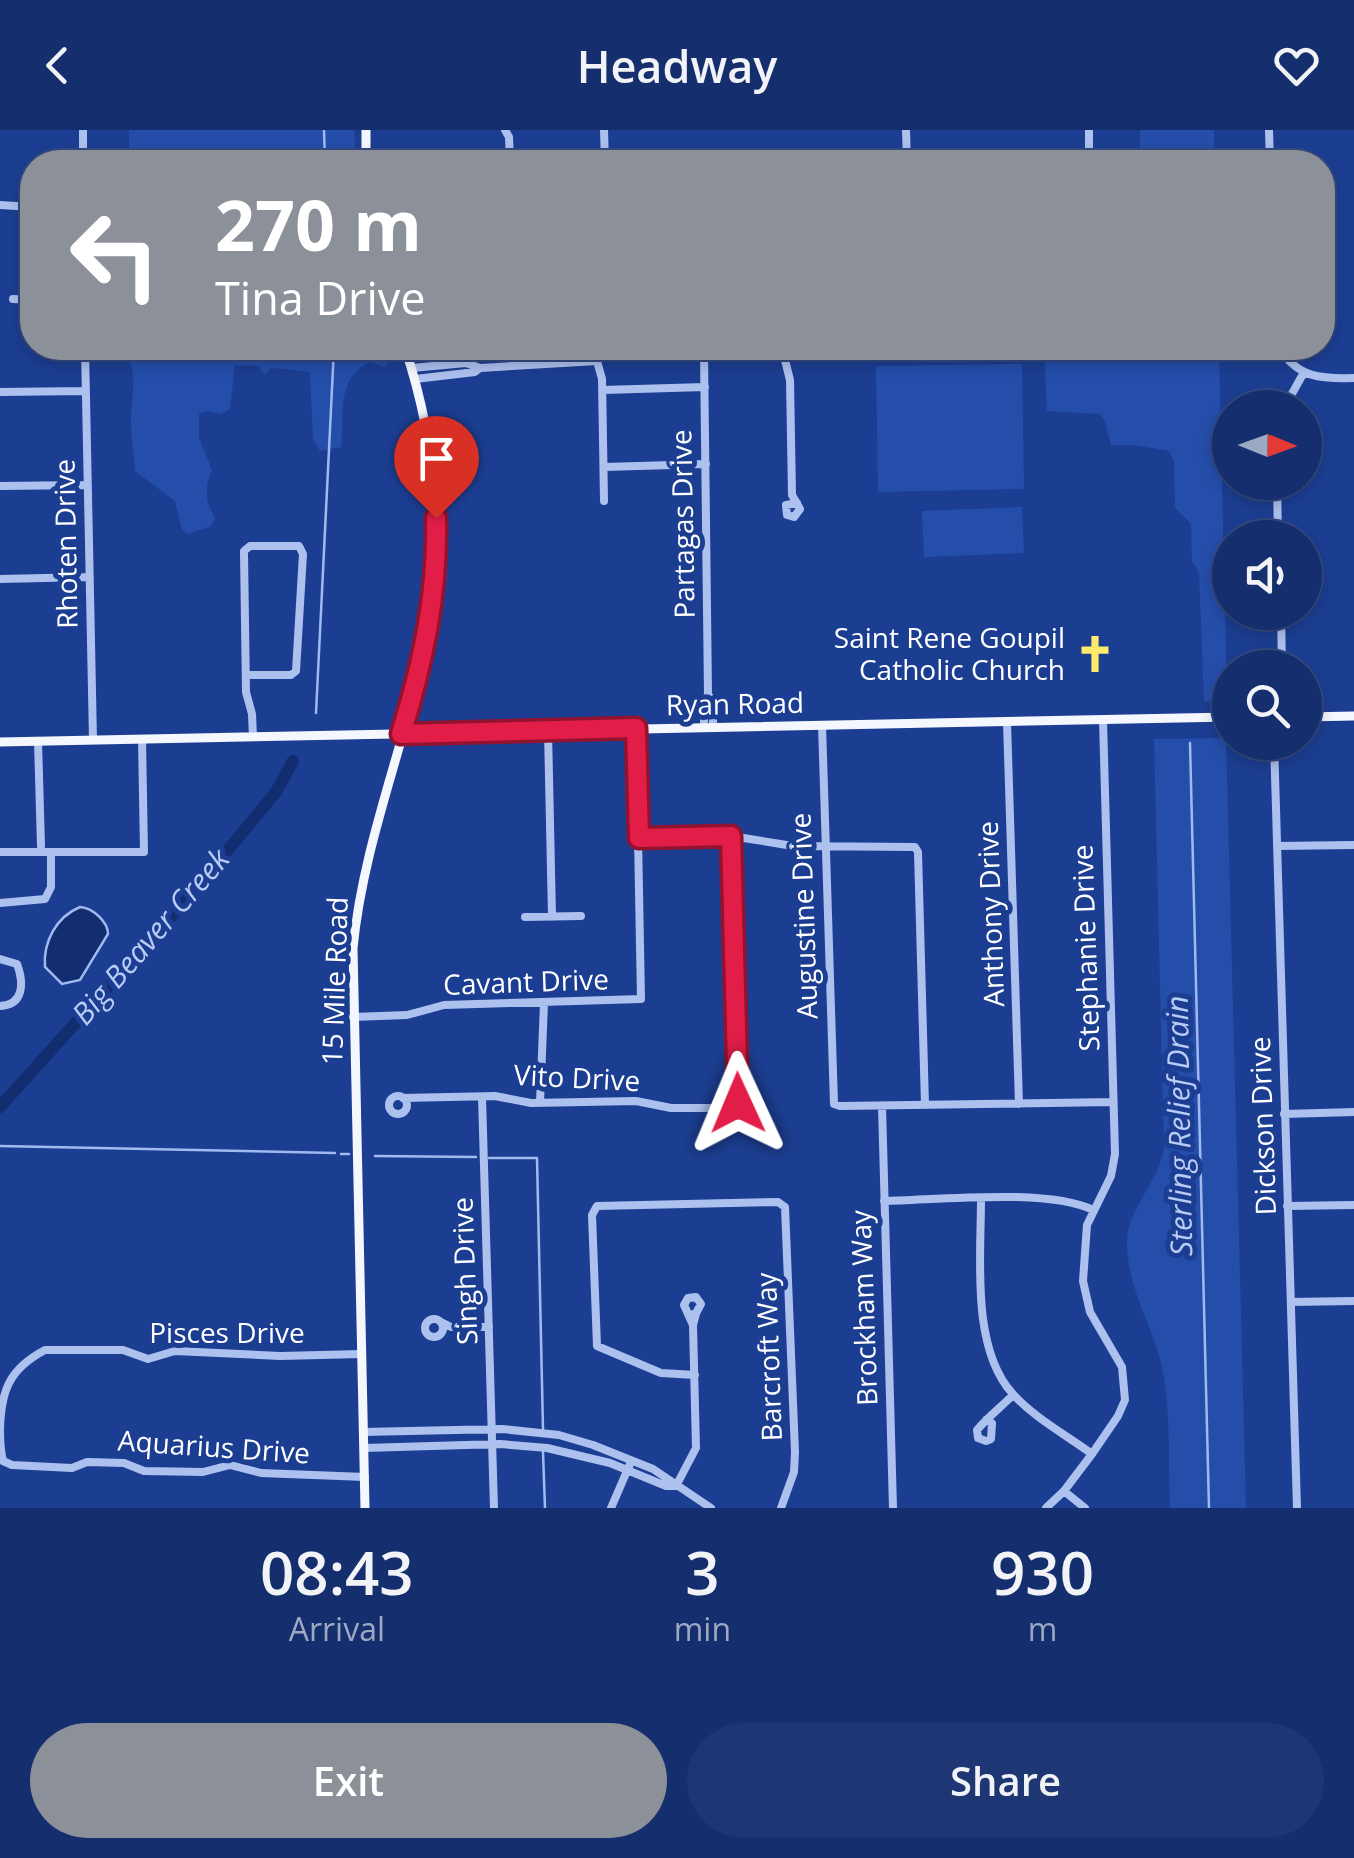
<!DOCTYPE html>
<html lang="en">
<head>
<meta charset="utf-8">
<style>
  :root { --surface:#152e6e; --page:#1e3673; --text:#f1f3f6; --muted:#9da8c2; --line:#344a81; --accent:#8c9099 }
  body { margin:0; font-family:"Open Sans",sans-serif; background:var(--page); color:var(--text); height:100vh; display:flex; flex-direction:column; font-size:38px; white-space:nowrap }
  * { box-sizing:border-box; margin:0 }
  p { font-size:32px; color:var(--muted) }
  .icon { flex:none; width:55px; height:55px; fill:none; stroke:currentColor; stroke-width:2; stroke-linecap:round; stroke-linejoin:round }
  .map { position:relative; height:1378px; overflow:hidden }
  .side { display:flex; flex-direction:column; background:var(--surface); flex:1 }
  .side>* { flex:none }
  .top-card { position:absolute; left:20px; top:20px; width:1315px; height:210px; border-radius:40px; box-shadow:0 5px 15px #0003,0 0 0 2px var(--line); background:#8c9099; color:#fff; overflow:hidden }
  .needle { width:65px; rotate:91deg }
  .fabs { position:absolute; left:1212px; top:260px; display:grid; gap:20px }
  .fabs a { display:grid; place-items:center; width:110px; height:110px; border-radius:50%; background:var(--surface); box-shadow:0 5px 15px #0003,0 0 0 2px var(--line); font-size:50px }
  .pin { position:absolute; display:grid; place-items:center; width:85px; height:85px; color:#fff; margin:-102px -42px; border-radius:50% 50% 50% 0; rotate:-45deg; box-shadow:0 0 10px #0007 }
  .pin .icon { rotate:45deg }
  .me { position:absolute; width:110px; margin:-55px; rotate:359deg; stroke-linejoin:round; filter:drop-shadow(0 0 8px #0008) }
  .turn { display:flex; align-items:center; gap:35px; height:210px; padding:0 30px; font-size:45px }
  .turn .icon { width:130px; height:130px; stroke-width:2.5 }
  .turn b { display:block; font-size:70px; line-height:85px }
  .eta { display:flex; justify-content:space-evenly; align-items:center; height:170px; text-align:center }
  .eta b { font-size:60px; font-weight:600; line-height:70px }
  .cta { display:flex; gap:20px; margin-top:auto; padding:20px 30px }
  .cta a { flex:1; height:115px; border-radius:60px; background:var(--accent); color:#fff; font-size:40px; font-weight:600; line-height:115px; text-align:center }
  .cta a+a { background:var(--page); color:var(--text) }
  header { display:flex; justify-content:space-between; align-items:center; height:130px; padding:0 30px; background:var(--surface); font-size:45px; font-weight:600 }
  .map>svg:first-child { display:block }
  .green { fill:#254eab }
  .water { fill:#132d71; stroke:#a0baf0; stroke-width:2.5 }
  .lines { fill:none; stroke-linecap:round; stroke-linejoin:round }
  .stream { stroke:#a0baf0; stroke-width:2.5 }
  .river { stroke:#132d71; stroke-width:12 }
  .minor { stroke:#adc1ef; stroke-width:8 }
  .major { stroke:#f5f7ff; stroke-width:9 }
  .route-casing { stroke:#92132f; stroke-width:25 }
  .route { stroke:#e11d48; stroke-width:18 }
  .labels { text-anchor:middle; stroke-width:10; stroke-linejoin:round; paint-order:stroke }
  .street-label { font-size:28px; fill:#fff; stroke:#1c3e92 }
  .poi-label { font-size:28px; fill:#fff; stroke:#1c3e92; text-anchor:end }
  .water-label { font-size:30px; font-style:italic; fill:#b9ccf5; stroke:#1c3e92 }
</style>
</head>
<body>
<header><svg class="icon" aria-label="back" viewBox="0 0 24 24"><path d="M15 5l-7 7 7 7"/></svg>Headway<svg class="icon" aria-label="heart" viewBox="0 0 24 24"><path d="M12 20l-8-8c-3-5 5-10 8-4 3-6 11-1 8 4z"/></svg></header>
<div class="map">
<svg width="1354" height="1378" viewBox="0 0 1354 1378">
  <rect width="100%" height="100%" fill="#1c3e92"/>
  <path class="green" d="M 129,0 L 354,0 L 356,32 L 129,32 Z
    M 1140,0 L 1214,0 L 1214,32 L 1140,32 Z
    M 132,218 L 227,223 L 237,232 L 251,227 L 239,226 L 239,218 L 387,218 L 388,234 L 385,237 L 370,232 C 335,248 345,285 341,317 L 320,321 L 313,308 L 310,242 L 271,238 L 265,245 L 258,236 L 235,235 L 230,279 L 220,284 L 207,281 L 199,284 L 199,308 L 212,340 L 207,354 L 207,371 L 215,388 L 211,396 L 188,404 L 182,400 L 175,371 L 135,341 C 134,325 131,309 131,293 C 130,267 140,247 125,223 Z
    M 1044,218 L 1219,218 L 1227,571 L 1204,571 L 1199,443 L 1192,431 L 1191,394 L 1175,377 L 1174,331 L 1169,321 L 1135,315 L 1111,315 L 1105,291 L 1100,284 L 1047,281 Z
    M 1022,234 L 1024,359 L 878,362 L 876,236 Z
    M 1022,377 L 1024,423 L 924,427 L 922,381 Z
    M 1226,608 L 1246,1378 L 1170,1378 C 1168,1335 1171,1290 1164,1247 C 1157,1202 1128,1163 1127,1115 C 1126,1077 1160,1054 1164,1016 L 1154,609 Z"/>
  <path class="water" d="M 80,777 C 93,778 108,792 108,804 L 80,850 L 62,854 L 45,837 C 43,812 56,787 80,777 Z"/>
  <g class="lines">
    <path class="stream" d="M 324,0 L 325,32
      M 316,583 L 334,218
      M 1190,613 L 1209,1378
      M 0,1016 L 335,1023
      M 341,1024 L 349,1024
      M 375,1026 L 476,1027
      M 489,1028 L 537,1028 L 543,1299
      M 543,1322 L 545,1378"/>
    <path class="river" d="M 0,977 L 195,760 L 276,662 L 293,631"/>
    <path class="minor" d="M 83,0 L 83,32
      M 505,0 L 509,7 L 510,32
      M 604,0 L 605,32
      M 906,0 L 907,32
      M 1089,0 L 1089,32
      M 1269,0 L 1270,32
      M 0,75 L 32,77
      M 13,169 L 32,170
      M 85,218 L 93,610
      M 782,218 L 790,250 L 792,365 L 800,379 L 794,387 L 787,385 L 786,375 L 797,373
      M 1280,218 C 1297,248 1322,249 1354,248
      M 704,223 L 708,564 L 704,574 L 704,597
      M 412,238 L 466,233 L 480,238
      M 415,249 L 475,242 L 480,238 L 597,231 L 602,249 L 604,371
      M 603,260 L 705,257
      M 0,262 L 85,261
      M 1284,278 L 1303,244
      M 604,337 L 706,334
      M 1277,352 L 1278,408
      M 0,356 L 87,355
      M 0,449 L 89,447
      M 1281,482 L 1282,538
      M 246,545 L 291,545 L 296,541 L 303,424 L 299,416 L 250,416 L 244,421 L 244,423 L 246,562 L 252,584 L 253,607
      M 708,564 L 713,573 L 713,597
      M 1007,592 L 1019,974
      M 822,595 L 834,974 L 840,976 L 1113,972
      M 548,600 L 552,787
      M 38,611 L 41,716
      M 1274,612 L 1297,1378
      M 639,707 L 731,706 L 793,716 L 915,717 L 918,722 L 925,975
      M 1277,716 L 1354,715
      M 0,722 L 144,722 L 142,609
      M 0,773 L 45,769 L 51,757 L 51,724
      M 525,787 L 581,786
      M 0,829 L 17,834 C 24,853 24,875 0,876
      M 353,887 L 407,885 L 444,875 L 641,869 L 636,598
      M389 975a9 9 0 1 1 18 0a9 9 0 1 1-18 0Z
      M 482,967 L 494,1378
      M 403,968 L 495,966 L 531,973 L 636,971 L 671,978 L 731,978 L 738,975 L 731,706
      M 540,973 L 544,873
      M 882,976 L 893,1378
      M 1284,984 L 1354,982
      M 981,1069 C 981,1127 971,1217 1012,1263 C 1033,1287 1066,1305 1092,1324
      M 884,1071 C 939,1070 1047,1058 1093,1080
      M 1287,1076 L 1354,1075
      M 1291,1172 L 1354,1171
      M 689,1184 L 695,1185 L 701,1174 L 696,1167 L 688,1168 L 684,1175 L 693,1195
      M425 1198a9 9 0 1 1 18 0a9 9 0 1 1-18 0Z
      M 441,1192 L 451,1197 L 489,1197
      M 361,1224 L 280,1226 L 175,1221 L 148,1229 L 123,1220 L 45,1220 C 9,1239 1,1261 0,1299 C 0,1310 0,1320 3,1331 L 12,1335 L 72,1338 L 87,1332 L 124,1333 L 144,1341 L 203,1342 L 230,1335 L 261,1343 L 365,1347
      M 695,1245 L 661,1243 L 597,1216 L 592,1085 L 597,1076 L 778,1072 L 785,1077 L 795,1322 L 794,1342 L 781,1378
      M 986,1290 L 992,1293 L 991,1309 L 986,1311 L 978,1308 L 977,1300 C 988,1287 1001,1277 1013,1265
      M 363,1302 L 502,1299 L 559,1305 L 593,1315 L 653,1339 L 711,1378
      M 364,1318 L 500,1314 L 547,1318 L 610,1333 L 666,1356 L 676,1356
      M 676,1356 L 696,1318 L 693,1195 L 696,1184
      M 1064,1361 L 1085,1378
      M 611,1378 L 630,1334
      M 1046,1378 L 1064,1361 L 1092,1324 L 1118,1286 L 1125,1270 L 1122,1237 L 1090,1182 L 1083,1151 L 1087,1095 L 1111,1046 L 1115,1024 L 1103,590"/>
    <path class="major" d="M 366,32 L 366,0
      M 1305,587 L 1354,586
      M 0,612 L 1230,587
      M 365,1378 L 353,818 C 363,717 401,625 423,527 C 446,425 438,317 405,218"/>
  </g>
  <g class="lines">
    <g class="route-casing">
      <path id="route" d="M 436,388 C 438,463 423,533 401,604 L 636,598 L 639,708 L 731,706 L 738,973"/>
    </g>
    <use href="#route" class="route"/>
  </g>
  <defs>
    <g id="church-bare" transform="scale(3)"><path d="M-1.2-6h2.4v3.5h3.3v2.4h-3.3V6h-2.4V-.1h-3.3v-2.4h3.3Z" fill="#feea6b" stroke="#1c3e92" stroke-width="2.5" paint-order="stroke"/></g>
  </defs>
  <g fill-rule="evenodd">
    <use href="#church-bare" x="1095" y="524"/>
  </g>
  <g class="labels">
    <g class="street-label">
      <text transform="translate(683 394) rotate(-91)" y="10">Partagas Drive</text>
      <text transform="translate(66 414) rotate(-91)" y="10">Rhoten Drive</text>
      <text transform="translate(735 574) rotate(-1)" y="10">Ryan Road</text>
      <text transform="translate(991 784) rotate(-92)" y="10">Anthony Drive</text>
      <text transform="translate(804 786) rotate(-92)" y="10">Augustine Drive</text>
      <text transform="translate(1086 818) rotate(-92)" y="10">Stephanie Drive</text>
      <text transform="translate(335 851) rotate(-88)" y="10">15 Mile Road</text>
      <text transform="translate(526 852) rotate(-2)" y="10">Cavant Drive</text>
      <text transform="translate(577 948) rotate(3)" y="10">Vito Drive</text>
      <text transform="translate(1263 996) rotate(-92)" y="10">Dickson Drive</text>
      <text transform="translate(465 1141) rotate(-92)" y="10">Singh Drive</text>
      <text transform="translate(864 1178) rotate(-92)" y="10">Brockham Way</text>
      <text x="227" y="1213">Pisces Drive</text>
      <text transform="translate(769 1227) rotate(-92)" y="10">Barcroft Way</text>
      <text transform="translate(214 1317) rotate(4)" y="10">Aquarius Drive</text>
    </g>
    <g class="poi-label">
      <text x="1065" y="518">Saint Rene Goupil<tspan x="1065" dy="32">Catholic Church</tspan></text>
    </g>
    <g class="water-label">
      <text transform="translate(151 807) rotate(-49)" y="10">Big Beaver Creek</text>
      <text transform="translate(1180 996) rotate(-91)" y="10">Sterling Relief Drain</text>
    </g>
  </g>
</svg>
<div class="fabs">
<a><svg class="needle" viewBox="-14 -14 28 28"><path d="M0-13l5 13h-10z" fill="#e53935"/><path d="M0 13l5-13h-10z" fill="#9da8c2"/></svg></a>
<a><svg class="icon" aria-label="sound" viewBox="0 0 24 24"><path d="M4 9h4l5-4v14l-5-4H4zM17 9q2 3 0 6"/></svg></a>
<a><svg class="icon" aria-label="search" viewBox="0 0 24 24"><circle cx="10" cy="10" r="6"/><path d="M15 15l6 6"/></svg></a>
</div>
<div class="pin" style="left:436px;top:388px;background:#d93025"><svg class="icon" aria-label="arrive" viewBox="0 0 24 24"><path d="M6 21V4h12l-3 4 3 4H6"/></svg></div>
<svg class="me" style="left:738px;top:973px" viewBox="-20 -20 40 40"><path d="M0-17L14 15 0 8-14 15z" fill="#e11d48" stroke="#fff" stroke-width="4"/></svg>
<div class="top-card">
<div class="turn"><svg class="icon" aria-label="left" viewBox="0 0 24 24"><path d="M17 20v-9H6M10 6l-5 5 5 5"/></svg><div><b>270 m</b>Tina Drive</div></div>
</div>
</div>
<section class="side">
<div class="eta">
<div><b>08:43</b><p>Arrival</p></div>
<div><b>3</b><p>min</p></div>
<div><b>930</b><p>m</p></div>
</div>
<div class="cta"><a>Exit</a><a>Share</a></div>
</section>
</body>
</html>
